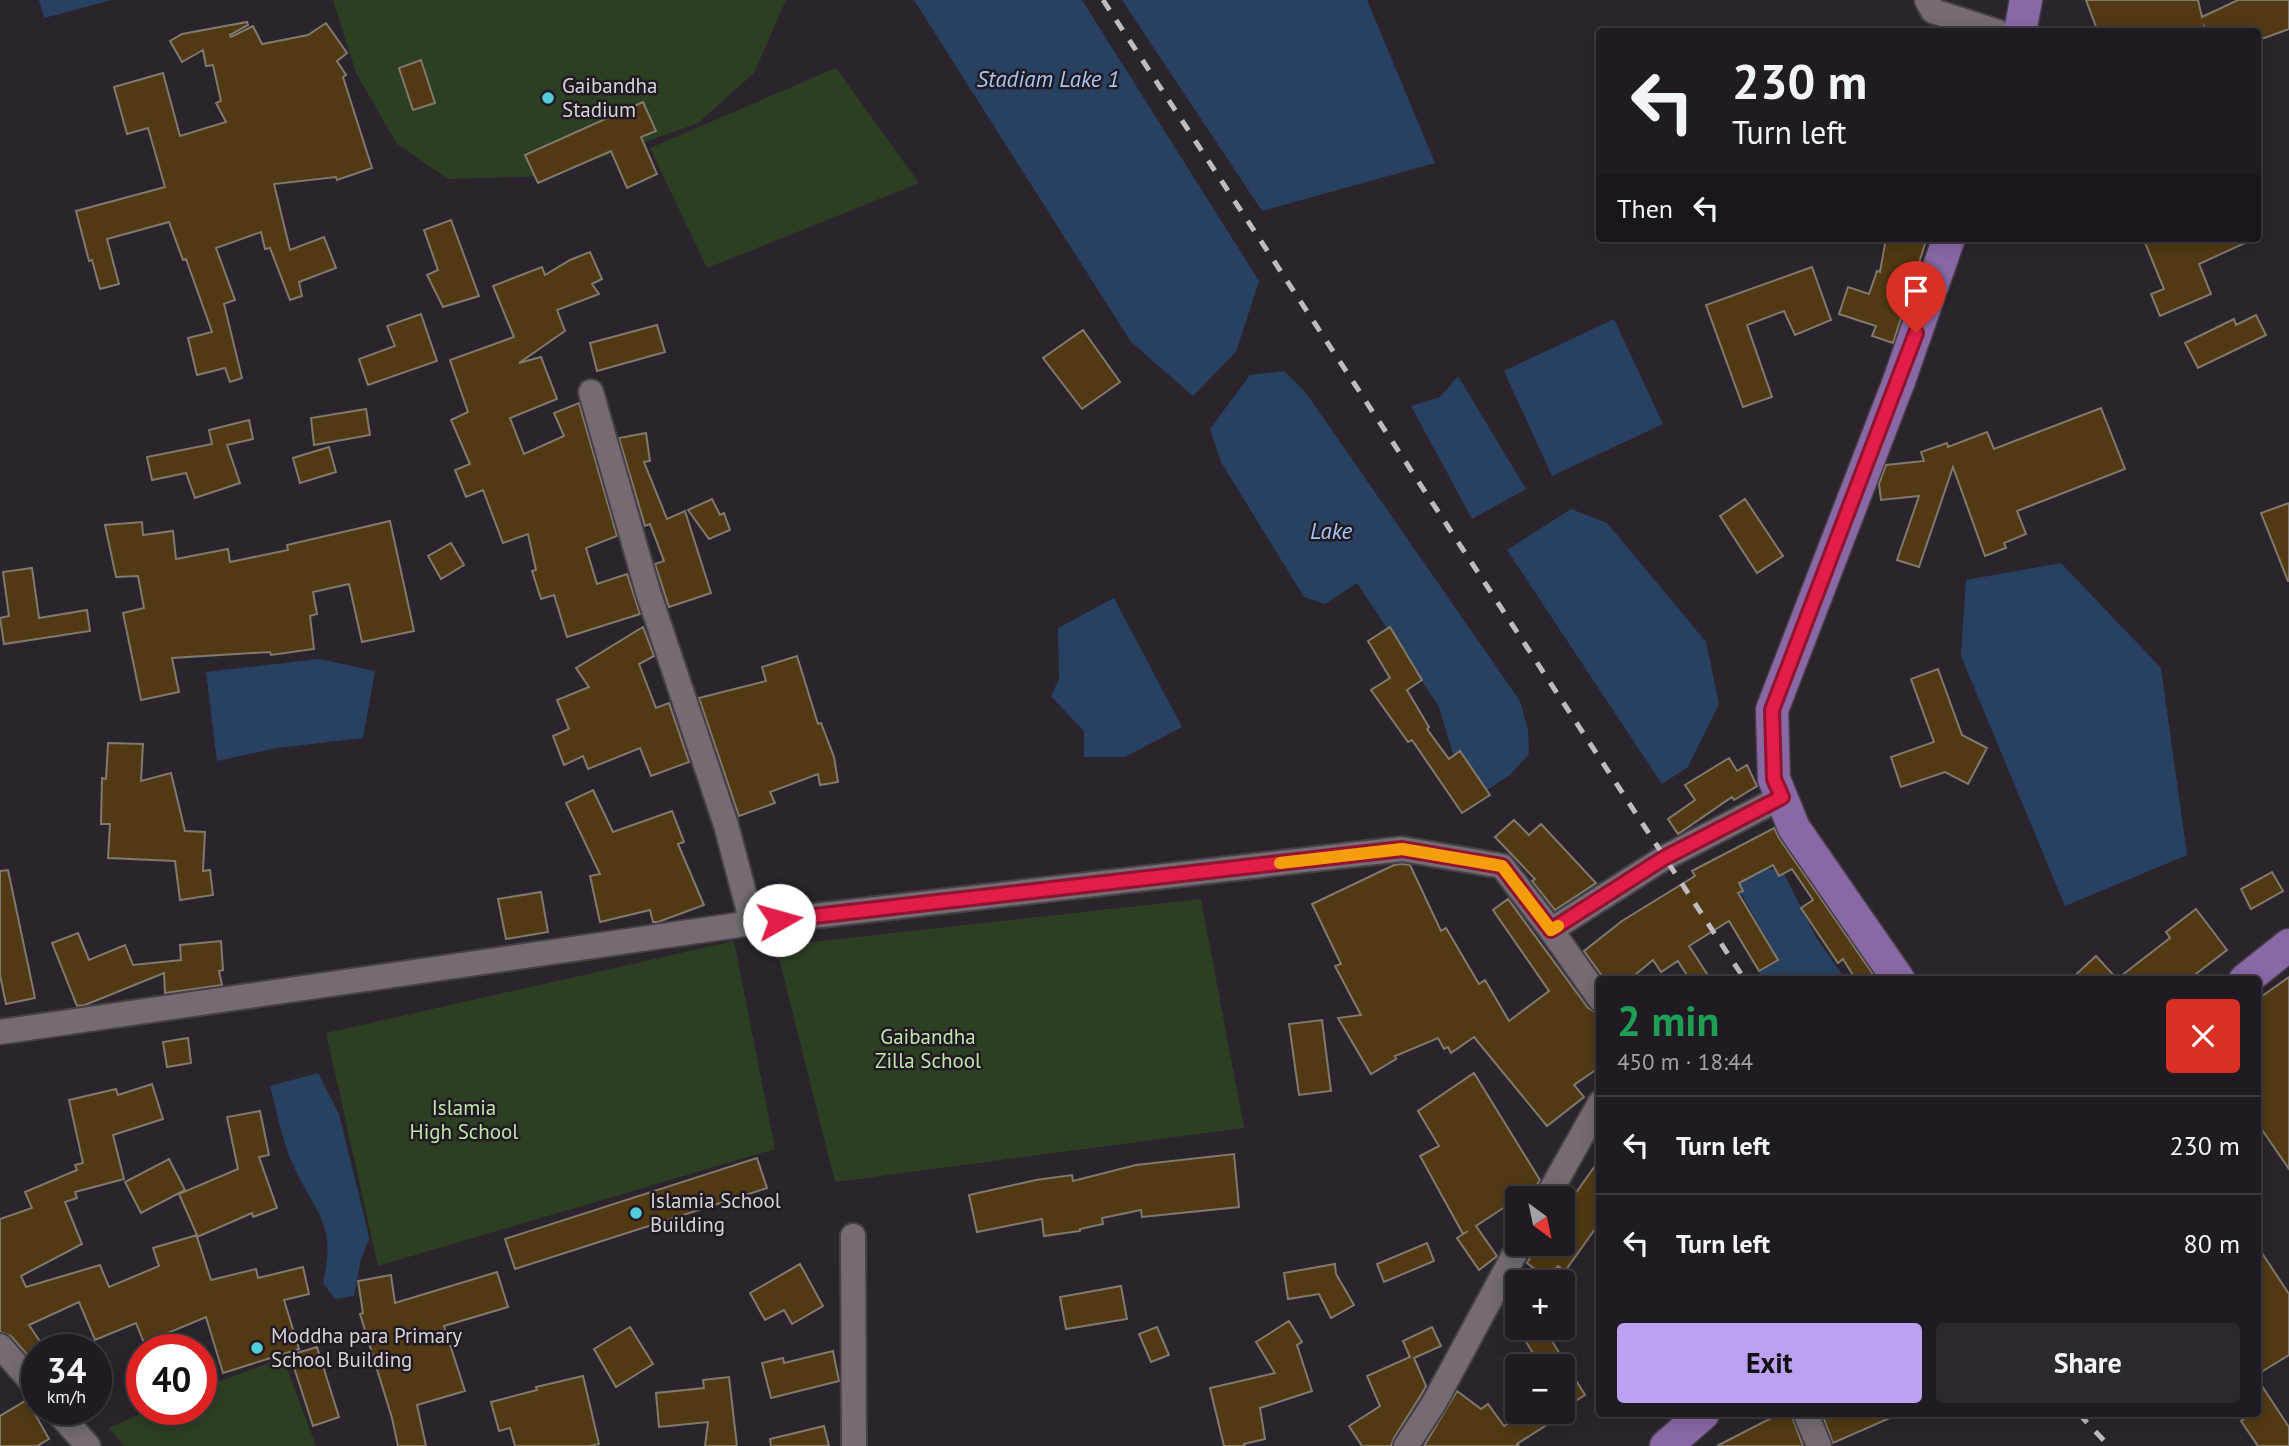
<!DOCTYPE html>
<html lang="en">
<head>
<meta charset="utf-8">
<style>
  :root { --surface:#201b22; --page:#2d282f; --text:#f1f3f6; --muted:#a2a1a5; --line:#3d3940; --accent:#bca0f2 }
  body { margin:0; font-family:"PT Sans",sans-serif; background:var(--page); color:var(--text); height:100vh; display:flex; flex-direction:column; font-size:26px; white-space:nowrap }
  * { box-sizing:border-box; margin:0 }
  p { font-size:23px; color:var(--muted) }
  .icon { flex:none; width:38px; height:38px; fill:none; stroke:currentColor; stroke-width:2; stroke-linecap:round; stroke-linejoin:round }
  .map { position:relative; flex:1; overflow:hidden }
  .sheet { position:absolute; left:1596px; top:976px; width:665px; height:441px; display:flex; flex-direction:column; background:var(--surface); border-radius:7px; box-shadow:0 4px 18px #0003,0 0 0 2px var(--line) }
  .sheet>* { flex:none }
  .hud { position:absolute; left:1596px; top:28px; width:665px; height:214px; border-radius:7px; box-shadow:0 4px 18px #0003,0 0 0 2px var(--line); background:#201b22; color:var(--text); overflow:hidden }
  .needle { width:46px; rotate:147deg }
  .tools { position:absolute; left:1505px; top:1186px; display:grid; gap:14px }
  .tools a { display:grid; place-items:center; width:70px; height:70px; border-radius:7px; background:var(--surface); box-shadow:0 4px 18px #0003,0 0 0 2px var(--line); font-size:35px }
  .speed { position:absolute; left:21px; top:1334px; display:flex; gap:14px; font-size:35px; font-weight:700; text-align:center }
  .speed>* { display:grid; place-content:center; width:91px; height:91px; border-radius:50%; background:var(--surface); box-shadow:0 4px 18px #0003,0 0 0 2px var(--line); line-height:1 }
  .speed small { font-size:18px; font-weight:400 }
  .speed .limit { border:10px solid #d22; background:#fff; color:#111 }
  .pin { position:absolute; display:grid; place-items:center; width:60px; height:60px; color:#fff; margin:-72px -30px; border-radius:50% 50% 50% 0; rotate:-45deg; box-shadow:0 0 7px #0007 }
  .pin .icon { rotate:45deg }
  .me { position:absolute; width:77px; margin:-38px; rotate:83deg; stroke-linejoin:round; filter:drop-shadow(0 0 5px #0008) }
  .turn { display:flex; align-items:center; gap:24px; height:147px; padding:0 21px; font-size:32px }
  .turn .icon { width:91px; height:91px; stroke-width:2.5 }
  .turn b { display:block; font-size:49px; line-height:60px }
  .then { display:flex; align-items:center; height:66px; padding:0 21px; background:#0003; gap:14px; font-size:26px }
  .round { display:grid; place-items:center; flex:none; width:74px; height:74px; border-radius:7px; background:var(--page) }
  .headline { display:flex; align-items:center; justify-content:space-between; height:119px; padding:0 21px }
  h1 { font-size:42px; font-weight:800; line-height:52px; color:#1e9e55 }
  .cta { display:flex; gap:14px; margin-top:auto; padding:14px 21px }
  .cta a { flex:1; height:80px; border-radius:7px; background:var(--accent); color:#111; font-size:28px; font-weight:800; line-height:80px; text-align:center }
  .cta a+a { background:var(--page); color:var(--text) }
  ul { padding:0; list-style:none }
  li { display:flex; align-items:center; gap:21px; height:98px; padding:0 21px; border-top:2px solid var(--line) }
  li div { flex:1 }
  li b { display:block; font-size:26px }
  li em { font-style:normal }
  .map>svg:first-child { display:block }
  .green { fill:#2d3f23 }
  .water { fill:#284161 }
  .building { fill:#513a13; stroke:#80796d; stroke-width:2 }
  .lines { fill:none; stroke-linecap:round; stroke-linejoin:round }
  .minor-casing { stroke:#474048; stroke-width:28 }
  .major-casing { stroke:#474048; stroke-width:35 }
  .minor { stroke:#746b75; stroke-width:24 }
  .major { stroke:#8869a6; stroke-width:32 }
  .rail { stroke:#c0bbc1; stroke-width:5; stroke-dasharray:12 12; stroke-linecap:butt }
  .route-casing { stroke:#92132f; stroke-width:18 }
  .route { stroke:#e11d48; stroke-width:12 }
  .slow { stroke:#f59e0b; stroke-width:12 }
  .poi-dot { fill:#52cbda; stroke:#221a23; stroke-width:2.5 }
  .labels { text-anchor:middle; stroke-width:5; stroke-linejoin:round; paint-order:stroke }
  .poi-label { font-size:21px; fill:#d7d2d8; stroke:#221a23; text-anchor:start }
  .park-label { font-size:21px; fill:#bee7a9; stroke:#221a23 }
  .water-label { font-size:23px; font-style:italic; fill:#a4c7f5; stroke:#221a23 }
</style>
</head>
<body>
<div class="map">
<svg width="2289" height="1446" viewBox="0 0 2289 1446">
  <rect width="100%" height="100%" fill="#2b242d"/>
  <path class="green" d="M 333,0 L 786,0 L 754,73 L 698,123 L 550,176 L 448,179 L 397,144 L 356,73 Z
    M 836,68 L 919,183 L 707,268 L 650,148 Z
    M 1201,899 L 1244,1128 L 835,1182 L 776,946 Z
    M 734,941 L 775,1149 L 378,1266 L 326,1033 Z
    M 283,1358 L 316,1446 L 124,1446 L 109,1428 L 152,1409 L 201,1409 L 201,1388 Z"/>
  <path class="water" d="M 39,0 L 112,0 L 44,18 Z
    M 914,0 L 1082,0 L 1259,281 L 1236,352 L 1193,396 L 1131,342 Z
    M 1122,0 L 1367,0 L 1435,163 L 1262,211 Z
    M 1614,319 L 1663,424 L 1552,476 L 1504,371 Z
    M 1284,371 L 1306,393 L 1520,701 L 1528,730 L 1529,754 L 1510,775 L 1481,794 L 1452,751 L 1439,707 L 1357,583 L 1325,604 L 1304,597 L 1221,462 L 1210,429 L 1250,375 Z
    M 1458,376 L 1526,489 L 1472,519 L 1411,406 L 1440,397 Z
    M 1571,509 L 1607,523 L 1706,642 L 1719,704 L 1688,767 L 1662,784 L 1507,550 Z
    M 2061,563 L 2161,668 L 2187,855 L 2065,906 L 1961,656 L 1966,580 Z
    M 1114,598 L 1182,727 L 1125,757 L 1084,757 L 1084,731 L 1051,696 L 1059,679 L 1058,628 Z
    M 319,659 L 375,671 L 363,738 L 277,748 L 217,761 L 206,672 Z
    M 1756,868 L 1782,870 L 1816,937 L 1846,980 L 1765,980 L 1758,971 L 1778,959 L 1734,881 Z
    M 318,1073 L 339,1114 L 368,1232 L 369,1239 L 361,1259 L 354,1296 L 335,1299 L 323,1283 C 337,1222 316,1215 293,1165 C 282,1141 277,1112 270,1086 Z"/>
  <path class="building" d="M 2086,0 L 2198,0 L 2202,17 L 2238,0 L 2289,0 L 2289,29 L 2259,40 L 2258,32 L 2207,32 L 2204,25 L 2204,28 L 2187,32 L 2098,32 Z
    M 247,22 L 248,25 L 230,35 L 231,37 L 253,26 L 262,44 L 308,35 L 326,23 L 347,53 L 337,61 L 346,75 L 343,77 L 372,168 L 337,180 L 336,177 L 274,184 L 290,250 L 324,237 L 336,268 L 299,282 L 302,296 L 290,300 L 270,248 L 265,249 L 261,232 L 216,248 L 235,300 L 224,304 L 242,378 L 230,382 L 225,368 L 197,375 L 188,338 L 212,332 L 186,259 L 183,260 L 169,222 L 107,239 L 119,284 L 100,289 L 92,260 L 89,261 L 76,211 L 165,187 L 148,128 L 127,134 L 114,87 L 163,73 L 180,136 L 226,122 L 216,103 L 221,101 L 213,65 L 206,66 L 203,50 L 182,62 L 170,41 L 182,34 Z
    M 421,60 L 435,103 L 413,110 L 399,68 Z
    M 643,102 L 656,131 L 641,137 L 657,174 L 627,188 L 611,151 L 538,183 L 525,155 Z
    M 451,220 L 479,296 L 443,307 L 427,275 L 438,270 L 424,230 Z
    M 1886,238 L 1927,238 L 1893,343 L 1872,336 L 1876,326 L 1839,314 L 1848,287 L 1869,294 L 1877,271 L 1880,272 Z
    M 2143,238 L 2256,238 L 2199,264 L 2211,294 L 2160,316 L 2151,294 L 2164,289 Z
    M 590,252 L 602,279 L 592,284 L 599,294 L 557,310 L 565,331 L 519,363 L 541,357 L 557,399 L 510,418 L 524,454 L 564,436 L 554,413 L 579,403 L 617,536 L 586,548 L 597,584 L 627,574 L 640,614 L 567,637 L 554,595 L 541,599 L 532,571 L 536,570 L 528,534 L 503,543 L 483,490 L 466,497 L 455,470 L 470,464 L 451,420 L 468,412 L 450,360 L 514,337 L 493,286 L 542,267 L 545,275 L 570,260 Z
    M 1812,267 L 1831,320 L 1795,335 L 1784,311 L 1747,325 L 1772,397 L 1743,407 L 1706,305 Z
    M 421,314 L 437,361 L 368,385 L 359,359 L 395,346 L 387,326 Z
    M 2256,315 L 2266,335 L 2198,368 L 2185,343 L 2234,319 L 2236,325 Z
    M 657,325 L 665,352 L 597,371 L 590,343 Z
    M 1083,330 L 1120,382 L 1082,409 L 1043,358 Z
    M 2101,408 L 2125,469 L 2017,511 L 2026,534 L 2004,543 L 2006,548 L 1985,556 L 1953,467 L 1919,567 L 1897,560 L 1919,496 L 1881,500 L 1879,484 L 1886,465 L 1924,461 L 1921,452 L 1947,443 L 1948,447 L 1987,432 L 1994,449 Z
    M 366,409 L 370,435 L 314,445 L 311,418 Z
    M 249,420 L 253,439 L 227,445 L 240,483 L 195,498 L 186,473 L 152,480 L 147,457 L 212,444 L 209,430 Z
    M 646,433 L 650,461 L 644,462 L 667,519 L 685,511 L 711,593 L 669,607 L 655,564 L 664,561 L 650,524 L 645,526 L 619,438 Z
    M 329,447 L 336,472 L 300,483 L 293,458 Z
    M 712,499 L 720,515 L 724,513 L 730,530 L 709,539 L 688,510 Z
    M 1745,499 L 1783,556 L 1757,573 L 1720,516 Z
    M 2289,503 L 2289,581 L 2288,581 L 2261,513 Z
    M 390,521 L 414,631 L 362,642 L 349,584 L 313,592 L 317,614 L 310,616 L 314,649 L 271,655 L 270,652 L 172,658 L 179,692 L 141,700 L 123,613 L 144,608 L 138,576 L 116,577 L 105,525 L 142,522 L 143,535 L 173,531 L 176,559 L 228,549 L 230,562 L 288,550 L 287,545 Z
    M 451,543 L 464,565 L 441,579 L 428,556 Z
    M 32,568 L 39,618 L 87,610 L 90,631 L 4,644 L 0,618 L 9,616 L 3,572 Z
    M 643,627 L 654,656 L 639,664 L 656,708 L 669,703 L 689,762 L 651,776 L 640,748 L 588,769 L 583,756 L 564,765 L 553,736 L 569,729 L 557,700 L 589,687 L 576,668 Z
    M 1390,627 L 1422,680 L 1407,690 L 1429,727 L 1427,729 L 1449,759 L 1460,751 L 1490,795 L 1462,813 L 1412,740 L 1408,742 L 1371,690 L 1390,678 L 1368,641 Z
    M 797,656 L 818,724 L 821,723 L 834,757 L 838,782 L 820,785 L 818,774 L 770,792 L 775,803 L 739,816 L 699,698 L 766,681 L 762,667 Z
    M 1938,669 L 1962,735 L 1987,748 L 1968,784 L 1945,772 L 1901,787 L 1891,757 L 1934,742 L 1911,679 Z
    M 108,743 L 143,744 L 141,781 L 171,773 L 185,831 L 205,832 L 203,871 L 210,870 L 213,895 L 180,900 L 175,861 L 108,858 L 110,824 L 101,824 L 102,778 L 106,779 Z
    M 1729,758 L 1737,771 L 1747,765 L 1757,786 L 1734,800 L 1732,797 L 1678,834 L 1668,819 L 1695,800 L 1685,785 Z
    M 593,790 L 613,832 L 672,811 L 684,842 L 678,844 L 704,905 L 658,922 L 653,922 L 650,910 L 600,922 L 590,876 L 600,874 L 566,803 Z
    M 1514,820 L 1529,835 L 1541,824 L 1596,883 L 1555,910 L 1532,881 L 1535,879 L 1495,837 Z
    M 1774,828 L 1779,838 L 1877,980 L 1856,980 L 1843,959 L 1838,963 L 1801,908 L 1813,900 L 1792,869 L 1779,876 L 1773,865 L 1739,883 L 1743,891 L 1738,893 L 1778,960 L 1759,971 L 1729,921 L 1689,946 L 1711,980 L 1690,980 L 1678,961 L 1661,972 L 1653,960 L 1629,980 L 1605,980 L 1584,951 L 1622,921 L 1695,876 L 1692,871 Z
    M 1402,864 L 1410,865 L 1441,931 L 1446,928 L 1479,984 L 1485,980 L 1509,1021 L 1549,991 L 1493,910 L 1508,899 L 1588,1008 L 1600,1014 L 1600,1067 L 1574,1085 L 1584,1097 L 1547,1126 L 1474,1037 L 1451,1053 L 1448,1047 L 1444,1049 L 1438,1038 L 1395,1056 L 1396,1059 L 1371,1074 L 1338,1018 L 1361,1015 L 1335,966 L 1341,964 L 1312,904 L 1394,865 Z
    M 8,870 L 35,998 L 6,1004 L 0,975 L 0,871 Z
    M 2272,872 L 2283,891 L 2251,909 L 2241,889 Z
    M 541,892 L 548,932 L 506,939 L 498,899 Z
    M 2196,909 L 2227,950 L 2188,980 L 2070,980 L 2096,956 L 2117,979 L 2170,938 L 2166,932 Z
    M 78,933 L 89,960 L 125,945 L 133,965 L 181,960 L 180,945 L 221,941 L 223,970 L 219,971 L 222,985 L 165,993 L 164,973 L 85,1005 L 77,1006 L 52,943 Z
    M 2289,977 L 2289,1169 L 2258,1124 L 2258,999 Z
    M 1322,1020 L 1331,1091 L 1299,1095 L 1289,1024 Z
    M 188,1038 L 191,1063 L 167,1067 L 163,1042 Z
    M 1474,1073 L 1540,1180 L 1533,1191 L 1517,1199 L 1476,1226 L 1497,1256 L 1479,1270 L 1457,1238 L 1468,1231 L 1463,1234 L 1420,1156 L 1439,1146 L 1418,1111 Z
    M 152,1084 L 163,1119 L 113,1135 L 124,1179 L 75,1192 L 77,1198 L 65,1202 L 82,1244 L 21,1276 L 26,1287 L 100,1265 L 109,1287 L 159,1266 L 153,1248 L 197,1235 L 179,1194 L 238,1169 L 227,1117 L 260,1111 L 269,1155 L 259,1157 L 277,1208 L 253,1217 L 252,1213 L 197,1237 L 211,1280 L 256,1269 L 258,1278 L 303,1267 L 309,1294 L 284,1300 L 299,1349 L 223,1373 L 206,1317 L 144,1343 L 136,1323 L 95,1340 L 79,1302 L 29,1325 L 45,1349 L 37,1349 L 37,1356 L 32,1360 L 11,1336 L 0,1332 L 0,1219 L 32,1208 L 25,1192 L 77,1170 L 75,1165 L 83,1163 L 69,1100 L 116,1089 L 118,1095 Z
    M 1234,1154 L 1239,1207 L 1142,1217 L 1141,1210 L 1102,1218 L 1103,1224 L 1080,1229 L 1080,1231 L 1044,1236 L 1042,1219 L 977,1232 L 969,1195 L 1036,1180 L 1072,1175 L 1073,1181 L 1136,1165 Z
    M 757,1158 L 767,1188 L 515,1269 L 505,1239 Z
    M 169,1159 L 185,1190 L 141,1213 L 125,1182 Z
    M 1600,1159 L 1600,1222 L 1563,1274 L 1563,1270 L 1558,1266 L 1547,1279 L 1527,1263 L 1538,1244 L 1563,1244 L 1563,1211 Z
    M 1427,1243 L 1434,1261 L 1384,1282 L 1377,1264 Z
    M 2258,1247 L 2289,1294 L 2289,1355 L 2258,1374 Z
    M 800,1264 L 823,1306 L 792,1324 L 784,1310 L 765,1320 L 750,1293 Z
    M 1335,1264 L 1336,1274 L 1354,1305 L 1331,1318 L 1319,1294 L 1288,1299 L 1284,1273 Z
    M 497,1272 L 508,1307 L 444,1326 L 465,1391 L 417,1405 L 426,1446 L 398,1446 L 392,1418 L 360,1314 L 363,1313 L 358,1281 L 391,1275 L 395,1303 Z
    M 1121,1286 L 1127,1319 L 1066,1329 L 1060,1297 Z
    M 1289,1321 L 1302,1342 L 1297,1345 L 1312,1391 L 1260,1408 L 1265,1439 L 1244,1444 L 1245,1446 L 1224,1446 L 1210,1388 L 1275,1373 L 1256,1342 Z
    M 630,1327 L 653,1364 L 616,1387 L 594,1349 Z
    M 1157,1327 L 1169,1355 L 1151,1362 L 1139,1334 Z
    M 1432,1327 L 1441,1346 L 1414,1358 L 1426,1386 L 1421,1395 L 1394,1438 L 1391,1446 L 1362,1446 L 1349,1426 L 1380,1406 L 1367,1376 L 1410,1357 L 1403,1341 Z
    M 1518,1328 L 1544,1328 L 1585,1395 L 1563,1409 L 1563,1367 L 1541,1367 Z
    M 317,1347 L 339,1417 L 313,1426 L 290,1355 Z
    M 833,1351 L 839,1381 L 771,1398 L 762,1363 L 783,1358 L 784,1363 Z
    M 583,1376 L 599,1444 L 589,1446 L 515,1446 L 510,1428 L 499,1431 L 491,1402 L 537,1390 L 536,1387 Z
    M 729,1377 L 737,1446 L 705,1446 L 708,1422 L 659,1427 L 656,1393 L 704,1388 L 703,1380 Z
    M 2258,1380 L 2289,1427 L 2289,1446 L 2258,1446 L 2241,1421 L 2251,1414 L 2258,1414 Z
    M 1457,1391 L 1481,1409 L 1488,1404 L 1504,1426 L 1526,1412 L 1567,1412 L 1517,1444 L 1519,1446 L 1424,1446 Z
    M 27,1400 L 49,1439 L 37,1446 L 0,1446 L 0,1416 Z
    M 1779,1414 L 1791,1414 L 1803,1446 L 1717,1446 Z
    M 1822,1414 L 1899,1414 L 1833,1443 Z
    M 824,1426 L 829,1446 L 771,1446 L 770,1439 Z"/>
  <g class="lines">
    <g class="minor-casing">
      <path id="minor" d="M 1927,0 L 1933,11 L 1998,32
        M 591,392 L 648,592 L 726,825 L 752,923
        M 1551,930 L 1664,858 L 1782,797
        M 0,1032 L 752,923 L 1402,849 L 1502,866 L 1551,930 L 1600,999
        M 1546,1199 L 1600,1103
        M 853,1236 L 854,1446
        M 0,1346 L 37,1388
        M 55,1409 L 88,1446
        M 1806,1414 L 1819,1446
        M 1406,1446 L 1434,1403 L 1520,1244"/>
    </g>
    <g class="major-casing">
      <path id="major" d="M 2020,32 L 2026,0
        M 1899,980 L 1794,828 L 1774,779 L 1772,710 L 1899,381 L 1949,238
        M 2245,980 L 2289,945
        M 1666,1446 L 1703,1414"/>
    </g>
    <use href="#minor" class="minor"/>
    <use href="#major" class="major"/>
    <path class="rail" d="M 1103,0 L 1745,980
      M 2079,1414 L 2109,1446"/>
  </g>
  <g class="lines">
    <g class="route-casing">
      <path id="route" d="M 779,920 L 1402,849 L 1502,866 L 1551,930 L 1664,858 L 1782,797 L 1774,779 L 1772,710 L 1916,333"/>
    </g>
    <use href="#route" class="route"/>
    <path class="slow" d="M 1280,863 L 1402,849 L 1502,866 L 1551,930 L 1558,926"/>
  </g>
  <g class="poi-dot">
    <circle cx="548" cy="98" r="7"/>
    <circle cx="636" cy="1213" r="7"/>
    <circle cx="257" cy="1348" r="7"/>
  </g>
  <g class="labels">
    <g class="poi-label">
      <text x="562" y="93">Gaibandha<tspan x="562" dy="24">Stadium</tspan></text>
      <text x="650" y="1208">Islamia School<tspan x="650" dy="24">Building</tspan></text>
      <text x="271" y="1343">Moddha para Primary<tspan x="271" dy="24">School Building</tspan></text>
    </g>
    <g class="park-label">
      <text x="928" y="1044">Gaibandha<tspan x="928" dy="24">Zilla School</tspan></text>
      <text x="464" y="1115">Islamia<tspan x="464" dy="24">High School</tspan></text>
    </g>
    <g class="water-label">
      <text x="1048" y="87">Stadiam Lake 1</text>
      <text x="1331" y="539">Lake</text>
    </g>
  </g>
</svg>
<div class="tools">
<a><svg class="needle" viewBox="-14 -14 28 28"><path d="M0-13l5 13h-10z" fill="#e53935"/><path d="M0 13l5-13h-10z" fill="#a2a1a5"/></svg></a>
<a>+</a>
<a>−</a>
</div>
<div class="speed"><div>34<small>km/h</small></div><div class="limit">40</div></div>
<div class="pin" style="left:1916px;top:333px;background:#d93025"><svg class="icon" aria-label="arrive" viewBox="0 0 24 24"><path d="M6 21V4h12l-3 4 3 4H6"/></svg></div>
<svg class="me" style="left:779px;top:920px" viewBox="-20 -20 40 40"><circle r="19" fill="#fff"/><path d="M0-13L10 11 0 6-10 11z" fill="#e11d48"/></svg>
<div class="hud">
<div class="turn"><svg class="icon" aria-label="left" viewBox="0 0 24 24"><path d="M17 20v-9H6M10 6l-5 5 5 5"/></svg><div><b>230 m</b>Turn left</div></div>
<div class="then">Then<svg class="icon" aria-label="left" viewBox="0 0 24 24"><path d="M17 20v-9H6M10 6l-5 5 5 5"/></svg></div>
</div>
<section class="sheet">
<div class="headline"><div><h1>2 min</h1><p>450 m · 18:44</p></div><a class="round" style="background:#d93025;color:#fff"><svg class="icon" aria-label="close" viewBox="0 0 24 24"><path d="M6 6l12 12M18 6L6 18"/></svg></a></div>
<ul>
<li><svg class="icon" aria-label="left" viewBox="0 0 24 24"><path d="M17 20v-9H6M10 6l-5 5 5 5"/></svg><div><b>Turn left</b></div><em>230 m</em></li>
<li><svg class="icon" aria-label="left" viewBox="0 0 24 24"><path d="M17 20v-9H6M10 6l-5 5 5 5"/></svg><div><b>Turn left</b></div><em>80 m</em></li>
</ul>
<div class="cta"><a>Exit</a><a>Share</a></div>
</section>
</div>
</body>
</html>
